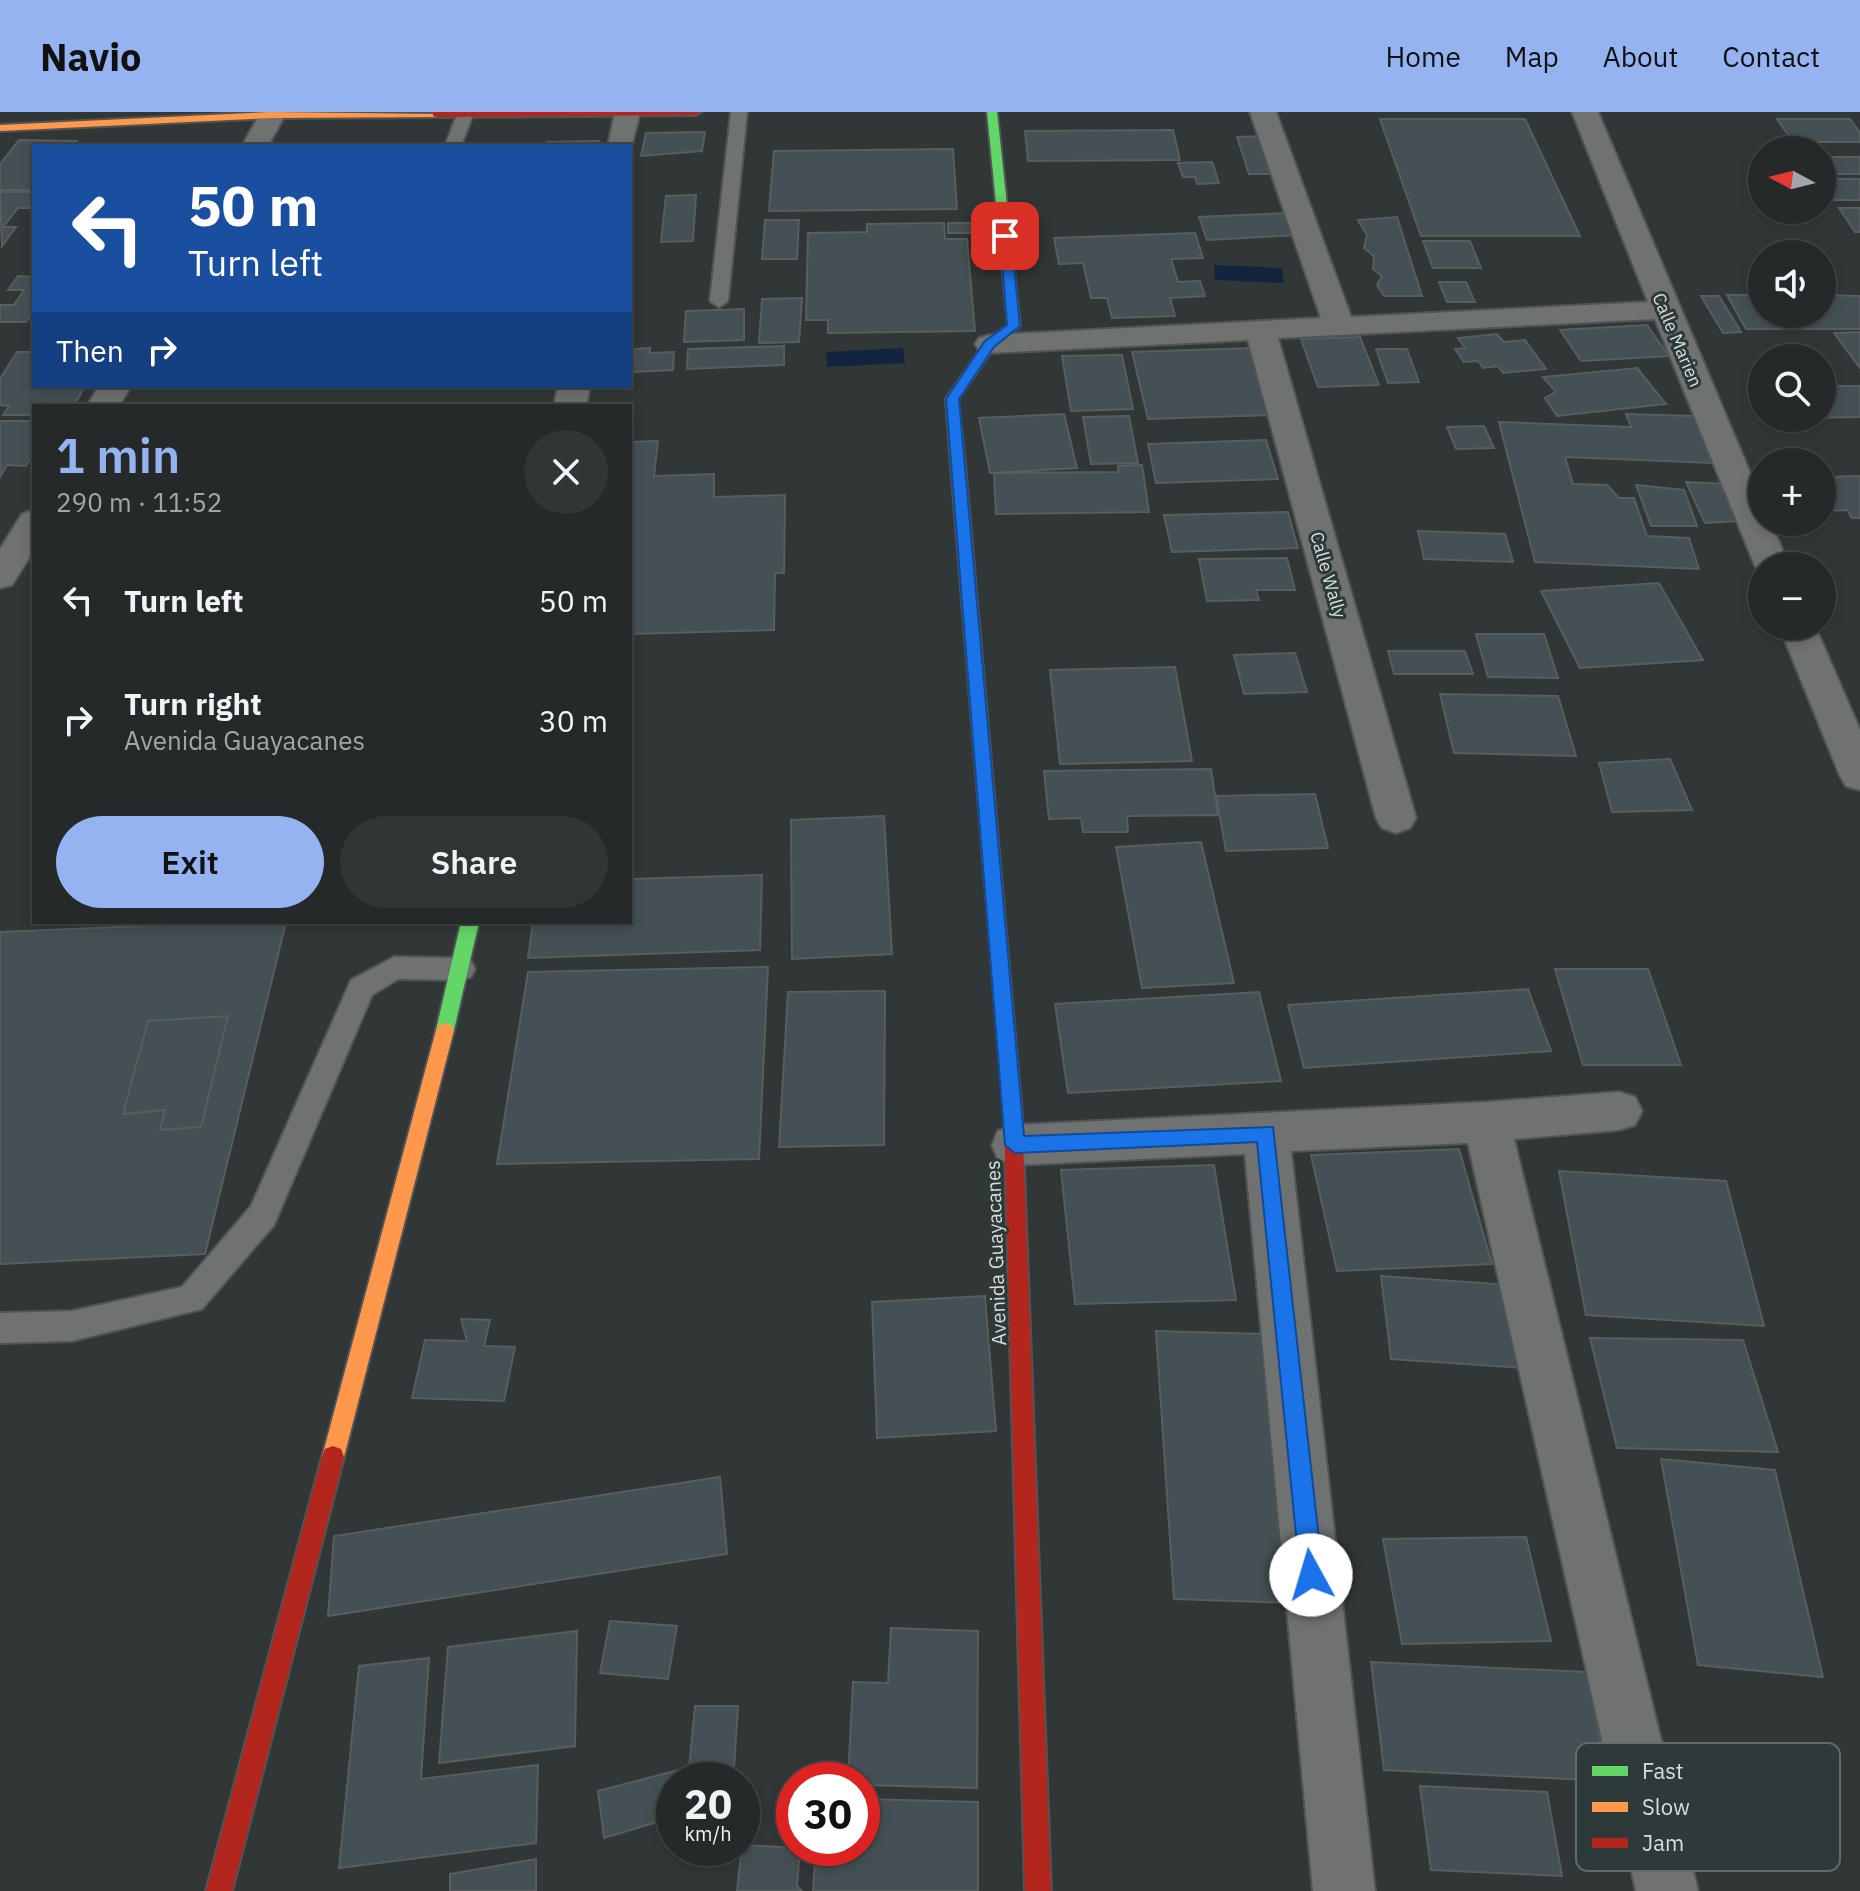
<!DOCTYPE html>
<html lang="en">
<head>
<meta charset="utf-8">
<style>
  :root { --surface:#252929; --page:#313535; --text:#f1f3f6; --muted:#a3a6a8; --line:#424546; --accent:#95b2f1 }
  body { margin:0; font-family:"IBM Plex Sans",sans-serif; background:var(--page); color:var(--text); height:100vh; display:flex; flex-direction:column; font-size:30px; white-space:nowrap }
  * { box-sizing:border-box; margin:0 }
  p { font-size:26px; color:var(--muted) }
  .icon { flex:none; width:44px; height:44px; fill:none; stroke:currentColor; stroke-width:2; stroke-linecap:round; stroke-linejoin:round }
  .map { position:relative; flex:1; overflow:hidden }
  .panel { position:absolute; left:32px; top:292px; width:600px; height:520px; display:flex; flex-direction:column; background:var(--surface); border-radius:0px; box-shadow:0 4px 12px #0003,0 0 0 2px var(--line) }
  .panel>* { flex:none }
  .guide { position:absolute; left:32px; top:32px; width:600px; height:244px; border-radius:0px; box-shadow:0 4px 12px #0003,0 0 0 2px var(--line); background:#1a4fa0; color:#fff; overflow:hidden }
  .needle { width:52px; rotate:277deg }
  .controls { position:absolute; left:1748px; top:24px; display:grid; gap:16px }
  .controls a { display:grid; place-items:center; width:88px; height:88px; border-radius:50%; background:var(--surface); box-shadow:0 4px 12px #0003,0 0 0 2px var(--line); font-size:40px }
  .speed { position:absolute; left:656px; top:1650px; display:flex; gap:16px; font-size:40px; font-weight:700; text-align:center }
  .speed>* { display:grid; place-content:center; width:104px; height:104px; border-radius:50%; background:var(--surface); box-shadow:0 4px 12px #0003,0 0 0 2px var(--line); line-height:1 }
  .speed small { font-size:20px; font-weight:400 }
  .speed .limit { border:12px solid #d22; background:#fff; color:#111 }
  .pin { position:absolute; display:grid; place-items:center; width:68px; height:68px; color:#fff; margin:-34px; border-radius:16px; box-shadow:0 4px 12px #0006 }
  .me { position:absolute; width:88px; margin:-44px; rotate:354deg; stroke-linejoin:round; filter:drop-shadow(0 0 6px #0008) }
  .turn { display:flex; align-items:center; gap:28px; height:168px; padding:0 24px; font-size:36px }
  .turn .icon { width:104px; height:104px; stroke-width:2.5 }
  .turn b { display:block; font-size:56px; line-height:68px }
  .then { display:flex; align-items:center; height:76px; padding:0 24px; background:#0003; gap:16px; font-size:30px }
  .round { display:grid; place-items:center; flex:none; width:84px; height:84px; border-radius:42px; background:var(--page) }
  .summary { display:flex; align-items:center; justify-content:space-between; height:136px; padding:0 24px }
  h1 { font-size:48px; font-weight:600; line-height:60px; color:var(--accent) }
  .cta { display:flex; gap:16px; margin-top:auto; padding:16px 24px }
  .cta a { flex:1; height:92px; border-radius:48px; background:var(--accent); color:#111; font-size:32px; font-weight:600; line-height:92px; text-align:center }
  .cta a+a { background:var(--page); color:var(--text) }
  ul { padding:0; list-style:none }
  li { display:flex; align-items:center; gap:24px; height:120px; padding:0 24px }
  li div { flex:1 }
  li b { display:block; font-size:30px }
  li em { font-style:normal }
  header { display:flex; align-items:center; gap:48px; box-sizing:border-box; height:112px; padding:0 40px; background:var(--accent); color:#111 }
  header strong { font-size:38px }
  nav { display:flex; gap:44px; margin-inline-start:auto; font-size:28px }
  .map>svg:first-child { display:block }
  .water { fill:#12253f }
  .building { fill:#445053; stroke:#585d5e; stroke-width:2 }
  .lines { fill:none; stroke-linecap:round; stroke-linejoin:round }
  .lane-casing { stroke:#505454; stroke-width:4 }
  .street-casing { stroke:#505454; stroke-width:4 }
  .fast-casing { stroke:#505454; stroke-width:4 }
  .slow-casing { stroke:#505454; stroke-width:4 }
  .jam-casing { stroke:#505454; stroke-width:4 }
  .lane { fill:#707272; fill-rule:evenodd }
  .street { fill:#707272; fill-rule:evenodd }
  .fast { fill:#63d668; fill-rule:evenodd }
  .slow { fill:#ff974d; fill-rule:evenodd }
  .jam { fill:#b3261e; fill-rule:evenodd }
  .route { fill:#1a73e8; stroke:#114b97; stroke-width:2 }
  .labels { text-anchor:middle; stroke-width:6; stroke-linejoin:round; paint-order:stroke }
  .far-street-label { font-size:18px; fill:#d8dfde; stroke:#2e3a39 }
  .street-label { font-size:20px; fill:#d8dfde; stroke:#2e3a39 }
  .key { fill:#2e3a39; stroke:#616c6b; stroke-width:2 }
  .key-label { font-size:22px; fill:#d8dfde }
</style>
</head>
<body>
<header>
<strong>Navio</strong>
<nav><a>Home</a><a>Map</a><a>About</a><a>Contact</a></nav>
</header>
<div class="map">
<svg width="1860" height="1779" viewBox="0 0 1860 1779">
  <rect width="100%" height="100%" fill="#313737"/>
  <path class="water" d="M 1214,153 L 1282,156 L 1284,171 L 1215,168 Z
    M 903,236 L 905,251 L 827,255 L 826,240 Z"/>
  <path class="building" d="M 1380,7 L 1525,7 L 1580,124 L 1421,124 Z
    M 1777,7 L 1850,7 L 1860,21 L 1860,30 L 1793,30 Z
    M 1173,18 L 1180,48 L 1028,49 L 1025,19 Z
    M 705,20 L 702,39 L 641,44 L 646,21 Z
    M 1263,24 L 1275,62 L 1249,62 L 1237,25 Z
    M 19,28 L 77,29 L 73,34 L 34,34 L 34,78 L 0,78 L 0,52 Z
    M 599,29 L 598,34 L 546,34 L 547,30 Z
    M 953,37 L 957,97 L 769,99 L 774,39 Z
    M 1822,45 L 1860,45 L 1860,62 L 1822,62 Z
    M 1212,50 L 1219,71 L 1197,72 L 1195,65 L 1183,65 L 1178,51 Z
    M 1822,67 L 1860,67 L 1860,88 L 1832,88 Z
    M 0,80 L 34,80 L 29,96 L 18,96 L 3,115 L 16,115 L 2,134 Z
    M 696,83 L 693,129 L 661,130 L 666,84 Z
    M 1839,96 L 1860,96 L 1860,120 L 1855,120 Z
    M 1288,101 L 1298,123 L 1207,128 L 1199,105 Z
    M 1397,105 L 1422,184 L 1384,184 L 1377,173 L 1382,164 L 1373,157 L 1374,144 L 1364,136 L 1367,123 L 1358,108 Z
    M 765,108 L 799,108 L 797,147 L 762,147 Z
    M 944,111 L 945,127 L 967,127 L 975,219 L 828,221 L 828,208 L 806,208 L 808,121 L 867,120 L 867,112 Z
    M 948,111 L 980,111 L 981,121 L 948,121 Z
    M 1195,121 L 1203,146 L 1171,147 L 1178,170 L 1200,169 L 1205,184 L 1170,186 L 1175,204 L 1112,206 L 1107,186 L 1091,186 L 1083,151 L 1059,152 L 1054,126 Z
    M 1423,129 L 1470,129 L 1481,156 L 1433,156 Z
    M 18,164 L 34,165 L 34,200 L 26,210 L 0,210 L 0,193 L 14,193 L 24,178 L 8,178 Z
    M 1439,170 L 1466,170 L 1475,190 L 1447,190 Z
    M 1727,183 L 1762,183 L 1762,202 L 1822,202 L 1822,183 L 1860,184 L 1860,217 L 1746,217 Z
    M 1701,184 L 1719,184 L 1741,220 L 1723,221 Z
    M 802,186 L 799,230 L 759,231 L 762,187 Z
    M 744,197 L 744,228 L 684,230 L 686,199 Z
    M 1647,213 L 1669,244 L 1581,249 L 1560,218 Z
    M 1860,220 L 1860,256 L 1834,221 Z
    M 1497,222 L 1504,230 L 1525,228 L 1546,257 L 1503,261 L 1498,254 L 1483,256 L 1478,249 L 1464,250 L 1455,237 L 1465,236 L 1458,226 Z
    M 1360,225 L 1379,273 L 1318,275 L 1301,227 Z
    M 784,234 L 784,253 L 687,257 L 688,237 Z
    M 650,236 L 650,241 L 674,240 L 673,258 L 633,260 L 634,237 Z
    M 1252,236 L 1273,303 L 1148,307 L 1132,240 Z
    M 1376,237 L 1407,237 L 1419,270 L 1388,271 Z
    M 17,240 L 34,240 L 34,274 L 85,274 L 74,294 L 34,294 L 34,303 L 3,303 L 9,294 L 0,293 L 0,267 Z
    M 1122,243 L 1133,297 L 1071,299 L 1062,244 Z
    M 1637,256 L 1666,292 L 1557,304 L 1545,286 L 1556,280 L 1543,265 Z
    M 1822,274 L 1860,274 L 1860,305 L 1799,306 L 1822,306 Z
    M 1064,302 L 1077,356 L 990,361 L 979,306 Z
    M 1626,302 L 1694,304 L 1712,351 L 1565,345 L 1573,372 L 1607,373 L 1619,386 L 1634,386 L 1647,424 L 1689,426 L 1699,457 L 1535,450 L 1499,310 L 1631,315 Z
    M 1129,304 L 1138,351 L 1091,352 L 1083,305 Z
    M 0,309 L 34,309 L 34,341 L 26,354 L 7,353 L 0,365 Z
    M 1484,314 L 1494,336 L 1456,337 L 1447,315 Z
    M 1266,328 L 1278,367 L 1156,371 L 1148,332 Z
    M 658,329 L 654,364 L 714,362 L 714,385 L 785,383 L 784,461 L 775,461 L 774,518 L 630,522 L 630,330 Z
    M 1142,353 L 1149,400 L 996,402 L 994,361 L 1118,360 L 1118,354 Z
    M 1860,364 L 1860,406 L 1852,406 L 1847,398 L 1822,399 L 1822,365 Z
    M 1686,370 L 1724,372 L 1737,409 L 1705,411 Z
    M 1636,373 L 1684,378 L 1697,414 L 1651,414 Z
    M 1288,400 L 1298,436 L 1172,440 L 1164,403 Z
    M 1418,419 L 1505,422 L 1513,450 L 1424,447 Z
    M 1287,446 L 1295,478 L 1256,478 L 1259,488 L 1207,489 L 1199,447 Z
    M 1659,471 L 1703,548 L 1580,556 L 1541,479 Z
    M 1476,522 L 1544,522 L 1558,566 L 1488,565 Z
    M 1388,539 L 1465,539 L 1473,562 L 1394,562 Z
    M 1295,541 L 1307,580 L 1244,582 L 1234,543 Z
    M 1175,555 L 1192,649 L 1060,652 L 1050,558 Z
    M 1440,582 L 1558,584 L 1576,644 L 1454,641 Z
    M 1670,647 L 1692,698 L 1612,700 L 1599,651 Z
    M 1211,657 L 1218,703 L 1127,704 L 1128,720 L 1083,720 L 1081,706 L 1049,707 L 1044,659 Z
    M 1315,682 L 1328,736 L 1226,739 L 1216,684 Z
    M 884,704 L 892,842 L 792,847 L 791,708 Z
    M 1201,730 L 1234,871 L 1142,876 L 1116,735 Z
    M 762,763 L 760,838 L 528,846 L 533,810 L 630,810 L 630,767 Z
    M 236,810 L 286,810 L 205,1142 L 0,1152 L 0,820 Z
    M 768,855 L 759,1047 L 497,1052 L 528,860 Z
    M 1555,857 L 1648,857 L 1681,953 L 1583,953 Z
    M 1528,877 L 1551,939 L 1304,956 L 1288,893 Z
    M 885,879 L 884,1033 L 779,1035 L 788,880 Z
    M 1259,880 L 1281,969 L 1068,981 L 1055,892 Z
    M 228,904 L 201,1015 L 160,1018 L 165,998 L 123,1002 L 148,909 Z
    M 1459,1037 L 1492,1152 L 1337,1159 L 1311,1043 Z
    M 1214,1053 L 1236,1188 L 1075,1192 L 1061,1058 Z
    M 1559,1059 L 1726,1069 L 1764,1214 L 1586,1203 Z
    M 1381,1164 L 1509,1173 L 1523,1256 L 1391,1247 Z
    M 985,1184 L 996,1319 L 877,1326 L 872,1190 Z
    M 461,1207 L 490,1208 L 484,1234 L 515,1235 L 504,1289 L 412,1286 L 425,1228 L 467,1229 Z
    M 1156,1219 L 1265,1222 L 1293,1491 L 1174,1487 Z
    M 1590,1226 L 1743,1228 L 1778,1340 L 1617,1336 Z
    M 1661,1347 L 1775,1358 L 1823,1565 L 1698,1553 Z
    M 720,1365 L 727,1442 L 328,1504 L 334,1424 Z
    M 1526,1425 L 1551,1529 L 1402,1532 L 1383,1427 Z
    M 610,1509 L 677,1514 L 668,1567 L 600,1561 Z
    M 891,1516 L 978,1519 L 977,1676 L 862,1673 L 862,1668 L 848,1668 L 853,1570 L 888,1571 Z
    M 577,1519 L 575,1634 L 439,1651 L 448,1535 Z
    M 429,1546 L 421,1667 L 538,1653 L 536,1731 L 339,1756 L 359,1554 Z
    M 1371,1550 L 1587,1560 L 1608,1669 L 1384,1658 Z
    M 695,1594 L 738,1594 L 734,1656 L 689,1657 Z
    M 686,1656 L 690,1668 L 674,1668 L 674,1705 L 604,1726 L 598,1679 Z
    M 1420,1674 L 1547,1680 L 1562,1764 L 1431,1758 Z
    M 862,1687 L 978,1690 L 978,1779 L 813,1779 L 816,1736 L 862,1736 Z
    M 742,1733 L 800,1736 L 797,1774 L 802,1779 L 737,1779 Z
    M 536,1747 L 536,1779 L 450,1779 L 450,1762 Z"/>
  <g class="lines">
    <g class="lane-casing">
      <path id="lane" d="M 458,0 L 474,0 L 461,34 L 445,34 Z
        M 731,0 L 747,0 L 728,189 L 719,195 L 710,189 Z
        M 394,845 L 461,846 L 471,849 L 475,857 L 471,865 L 461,868 L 398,867 L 372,883 L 274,1113 L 202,1197 L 72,1229 L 0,1231 L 0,1201 L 72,1199 L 182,1175 L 251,1094 L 351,868 Z"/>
    </g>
    <g class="street-casing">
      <path id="street" d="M 261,0 L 285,3 L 268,34 L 242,34 Z
        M 615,0 L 640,1 L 630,40 L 630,34 L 608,34 Z
        M 1250,0 L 1276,0 L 1351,205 L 1648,190 L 1572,0 L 1598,0 L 1762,389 L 1762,410 L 1771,410 L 1789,454 L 1762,454 L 1762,462 L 1755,454 L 1655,207 L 1278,226 L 1416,706 L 1410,716 L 1396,721 L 1382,716 L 1376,706 L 1248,228 L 990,241 L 979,238 L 975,232 L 979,226 L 990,223 L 1321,206 Z
        M 99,274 L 131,274 L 119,294 L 87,294 Z
        M 558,274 L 590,274 L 586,294 L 554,294 Z
        M 34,398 L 34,438 L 12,473 L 0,476 L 0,437 L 22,402 Z
        M 1779,514 L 1815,514 L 1860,618 L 1860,678 L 1846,674 L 1840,664 Z
        M 1619,980 L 1635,985 L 1642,999 L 1635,1013 L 1619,1018 L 1514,1027 L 1698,1779 L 1636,1779 L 1468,1031 L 1291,1039 L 1375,1779 L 1313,1779 L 1245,1042 L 1015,1053 L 998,1047 L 992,1033 L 998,1019 L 1015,1013 L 1487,990 Z"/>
    </g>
    <g class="fast-casing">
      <path id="fast" d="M 987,0 L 997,0 L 1020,214 L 994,235 L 958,287 L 965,353 L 958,357 L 951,353 L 946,287 L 986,229 L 1008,213 Z
        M 461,810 L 479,810 L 454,918 L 451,923 L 439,923 L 436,918 Z"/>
    </g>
    <g class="slow-casing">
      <path id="slow" d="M 269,0 L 442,2 L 437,5 L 272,6 L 0,19 L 0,13 Z
        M 958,349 L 965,353 L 1022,1004 L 1020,1010 L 1013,1012 L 1006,1010 L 1004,1004 L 951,353 Z
        M 445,911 L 451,913 L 454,918 L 344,1345 L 341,1353 L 333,1356 L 325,1353 L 322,1345 L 436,918 L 439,913 Z"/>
    </g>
    <g class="jam-casing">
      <path id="jam" d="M 433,0 L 701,0 L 696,3 L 437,5 L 433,4 Z
        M 1013,996 L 1020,998 L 1022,1004 L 1051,1779 L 1025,1779 L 1004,1004 L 1006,998 Z
        M 333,1334 L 341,1337 L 344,1345 L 232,1779 L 206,1779 L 322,1345 L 325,1337 Z"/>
    </g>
    <use href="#lane" class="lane"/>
    <use href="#street" class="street"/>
    <use href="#fast" class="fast"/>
    <use href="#slow" class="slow"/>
    <use href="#jam" class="jam"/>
  </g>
  <path class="route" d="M 1005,121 L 1011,124 L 1020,214 L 994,235 L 959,287 L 1024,1024 L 1273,1015 L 1323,1463 L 1320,1471 L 1311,1475 L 1303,1471 L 1300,1463 L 1257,1030 L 1015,1041 L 1005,1033 L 946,287 L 985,229 L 1007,213 L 1000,124 Z"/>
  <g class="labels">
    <g class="far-street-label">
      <text transform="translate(1677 228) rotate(67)" y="6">Calle Marien</text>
      <text transform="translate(1328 463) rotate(74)" y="6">Calle Wally</text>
    </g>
    <g class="street-label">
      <text transform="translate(996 1141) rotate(-92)" y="7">Avenida Guayacanes</text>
    </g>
  </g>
  <rect x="1576" y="1631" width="264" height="128" rx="12" class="key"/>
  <rect x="1592" y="1654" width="36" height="10" fill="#63d668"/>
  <rect x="1592" y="1690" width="36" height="10" fill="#ff974d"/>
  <rect x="1592" y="1726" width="36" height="10" fill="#b3261e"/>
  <g class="key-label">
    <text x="1642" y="1667">Fast</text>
    <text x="1642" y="1703">Slow</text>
    <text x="1642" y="1739">Jam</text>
  </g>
</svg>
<div class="controls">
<a><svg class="needle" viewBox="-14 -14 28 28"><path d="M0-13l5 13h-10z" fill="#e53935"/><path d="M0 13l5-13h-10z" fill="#a3a6a8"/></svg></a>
<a><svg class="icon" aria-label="sound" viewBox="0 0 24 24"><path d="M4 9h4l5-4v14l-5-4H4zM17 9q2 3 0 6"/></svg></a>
<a><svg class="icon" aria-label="search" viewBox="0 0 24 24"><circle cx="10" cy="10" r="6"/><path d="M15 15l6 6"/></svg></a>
<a>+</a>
<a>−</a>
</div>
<div class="speed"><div>20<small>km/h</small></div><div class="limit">30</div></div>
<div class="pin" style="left:1005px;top:124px;background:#d93025"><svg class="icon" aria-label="arrive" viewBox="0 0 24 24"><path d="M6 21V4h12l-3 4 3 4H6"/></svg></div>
<svg class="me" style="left:1311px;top:1463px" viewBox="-20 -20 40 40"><circle r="19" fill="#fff"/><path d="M0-13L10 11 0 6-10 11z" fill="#1a73e8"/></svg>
<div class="guide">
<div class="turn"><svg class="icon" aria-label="left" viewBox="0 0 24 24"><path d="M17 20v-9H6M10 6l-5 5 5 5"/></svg><div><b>50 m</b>Turn left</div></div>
<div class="then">Then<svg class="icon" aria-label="right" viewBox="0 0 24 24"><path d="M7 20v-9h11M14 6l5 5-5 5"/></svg></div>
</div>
<section class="panel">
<div class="summary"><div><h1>1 min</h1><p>290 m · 11:52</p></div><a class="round"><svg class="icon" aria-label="close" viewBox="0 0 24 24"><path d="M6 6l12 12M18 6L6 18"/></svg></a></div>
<ul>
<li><svg class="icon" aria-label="left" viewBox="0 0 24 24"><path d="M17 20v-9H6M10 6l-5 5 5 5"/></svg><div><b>Turn left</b></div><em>50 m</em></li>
<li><svg class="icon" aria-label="right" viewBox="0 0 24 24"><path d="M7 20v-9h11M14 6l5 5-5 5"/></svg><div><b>Turn right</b><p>Avenida Guayacanes</p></div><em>30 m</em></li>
</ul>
<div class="cta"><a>Exit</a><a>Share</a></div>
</section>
</div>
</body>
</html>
